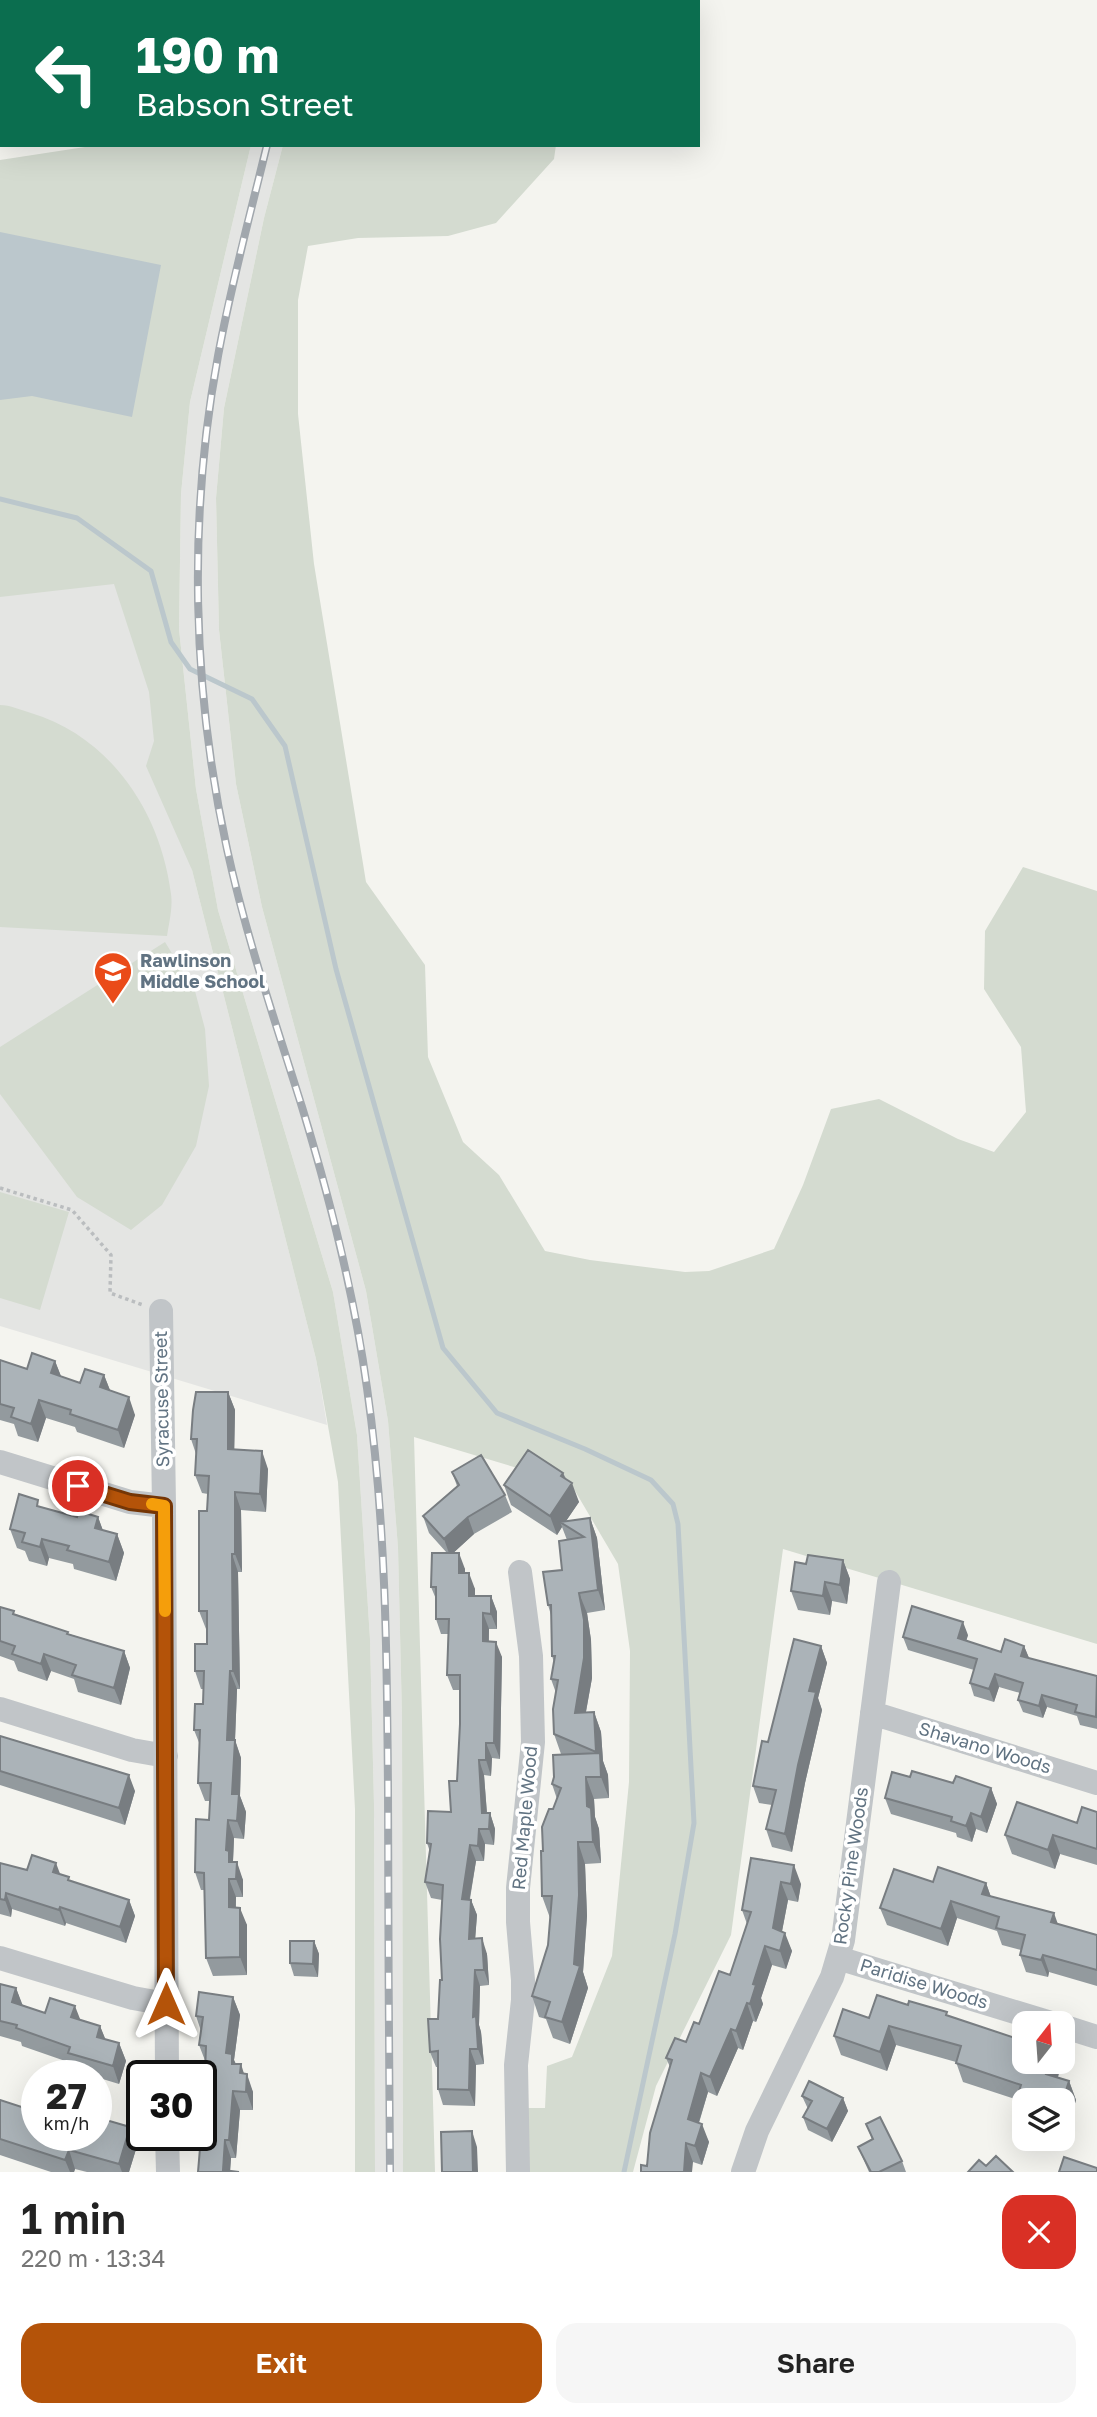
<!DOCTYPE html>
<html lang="en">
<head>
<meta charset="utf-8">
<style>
  :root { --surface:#fff; --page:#f6f6f6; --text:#222; --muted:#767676; --accent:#b45309 }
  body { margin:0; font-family:"Golos Text",sans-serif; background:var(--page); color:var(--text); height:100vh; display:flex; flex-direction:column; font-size:26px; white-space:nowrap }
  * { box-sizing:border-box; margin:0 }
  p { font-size:23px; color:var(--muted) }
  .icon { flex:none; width:38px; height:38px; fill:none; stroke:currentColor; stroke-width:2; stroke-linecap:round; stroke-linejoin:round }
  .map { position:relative; height:2172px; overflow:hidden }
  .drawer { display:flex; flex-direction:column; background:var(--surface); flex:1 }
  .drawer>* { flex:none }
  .top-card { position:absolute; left:0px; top:0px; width:700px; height:147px; box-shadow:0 7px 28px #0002; background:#0b6e4f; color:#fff; overflow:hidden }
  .needle { width:46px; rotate:17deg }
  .buttons { position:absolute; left:1012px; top:2011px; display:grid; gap:14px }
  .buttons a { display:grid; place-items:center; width:63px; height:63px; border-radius:14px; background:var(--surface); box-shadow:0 7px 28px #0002; font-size:35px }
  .speed { position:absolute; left:21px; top:2060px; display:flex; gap:14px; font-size:35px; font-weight:700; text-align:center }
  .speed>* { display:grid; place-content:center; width:91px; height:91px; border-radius:50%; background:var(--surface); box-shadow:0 7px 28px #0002; line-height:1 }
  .speed small { font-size:18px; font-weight:400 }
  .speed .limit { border:4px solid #111; border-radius:10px; background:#fff; color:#111 }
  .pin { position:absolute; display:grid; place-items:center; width:60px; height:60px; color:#fff; margin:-30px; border:4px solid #fff; border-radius:50%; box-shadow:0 2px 7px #0007 }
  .me { position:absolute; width:77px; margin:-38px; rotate:0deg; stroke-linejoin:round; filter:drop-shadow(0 0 5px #0008) }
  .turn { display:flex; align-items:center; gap:24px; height:147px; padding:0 21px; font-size:32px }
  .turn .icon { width:91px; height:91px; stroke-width:2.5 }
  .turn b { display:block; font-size:49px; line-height:60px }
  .round { display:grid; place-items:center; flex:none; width:74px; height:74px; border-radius:21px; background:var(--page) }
  .head { display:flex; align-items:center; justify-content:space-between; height:119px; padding:0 21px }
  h1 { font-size:42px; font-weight:600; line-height:52px }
  .action { display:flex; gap:14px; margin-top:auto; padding:14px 21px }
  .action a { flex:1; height:80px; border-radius:21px; background:var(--accent); color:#fff; font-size:28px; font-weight:600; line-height:80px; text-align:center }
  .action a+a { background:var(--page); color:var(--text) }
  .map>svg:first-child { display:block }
  .built { fill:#e4e5e3 }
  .green { fill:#d4dbd0 }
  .water { fill:#bbc7cc }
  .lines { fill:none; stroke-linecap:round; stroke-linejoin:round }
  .stream { stroke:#bbc7cc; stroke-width:5 }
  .path { stroke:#babdbf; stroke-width:3.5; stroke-dasharray:3.5 3.5; stroke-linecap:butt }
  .minor { stroke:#c1c5c8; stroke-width:24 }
  .rail-casing { stroke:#a1a7ad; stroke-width:8 }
  .rail { stroke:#fff; stroke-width:5; stroke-dasharray:16; stroke-linecap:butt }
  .wall { fill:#939a9e }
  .shaded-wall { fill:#787d81 }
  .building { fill:#abb3b8; stroke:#787d81; stroke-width:2 }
  .route-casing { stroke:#753606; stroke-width:18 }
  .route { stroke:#b45309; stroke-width:12 }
  .slow { stroke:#f59e0b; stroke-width:12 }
  .labels { text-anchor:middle; stroke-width:7; stroke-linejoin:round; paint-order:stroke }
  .poi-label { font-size:18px; font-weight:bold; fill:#617382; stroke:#fff; text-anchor:start }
  .street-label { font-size:18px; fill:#617382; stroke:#fff }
</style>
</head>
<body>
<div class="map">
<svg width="1097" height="2172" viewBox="0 0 1097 2172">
  <rect width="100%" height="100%" fill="#f4f4ef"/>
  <path class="built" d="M 251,145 L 283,145 L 264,218 L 224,408 L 216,498 L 219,630 L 236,784 L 262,907 L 366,1291 L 388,1421 L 398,1548 L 402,1717 L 403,2172 L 375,2172 L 374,1804 L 370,1639 L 357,1435 L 333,1292 L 218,910 L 196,789 L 179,629 L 181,494 L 190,402 Z
    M 133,568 L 192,870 L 316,1359 L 327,1425 L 0,1326 L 0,589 Z"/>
  <path class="green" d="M 320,0 L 550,0 L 551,2 L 320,2 Z
    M 98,145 L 251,145 L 190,402 L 181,494 L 179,629 L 196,789 L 218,910 L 333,1292 L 357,1435 L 370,1639 L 374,1804 L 375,2172 L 355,2172 L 355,1809 L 338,1482 L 316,1359 L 192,870 L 146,766 L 154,741 L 149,692 L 114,584 L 0,597 L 0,160 Z
    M 283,145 L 556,145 L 554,159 L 496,223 L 448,236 L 358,238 L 308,246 L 298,300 L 298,414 L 314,564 L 366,882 L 425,965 L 428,1057 L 463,1142 L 499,1175 L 545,1251 L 590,1260 L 685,1272 L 709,1271 L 774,1249 L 803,1185 L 831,1109 L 879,1099 L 958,1139 L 994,1152 L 1026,1112 L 1021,1047 L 984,989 L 985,931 L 1023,867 L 1097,891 L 1097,1644 L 783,1549 L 731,1935 L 656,2086 L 633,2172 L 526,2172 L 524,2108 L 545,2108 L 547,2066 L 572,2057 L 612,1956 L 629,1782 L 630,1651 L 618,1564 L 571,1484 L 414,1437 L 435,2172 L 403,2172 L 402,1717 L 398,1548 L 388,1421 L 366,1291 L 262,907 L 236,784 L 219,630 L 216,498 L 224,408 L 264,218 Z
    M 0,705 C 10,705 21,710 31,713 C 111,737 161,813 171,894 C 173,907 169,923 167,936 L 0,927 Z
    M 165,942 L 195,991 L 205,1029 L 209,1086 L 196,1146 L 162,1205 L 131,1230 L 77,1197 L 0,1094 L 0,1047 Z
    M 0,1192 L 69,1212 L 40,1310 L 0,1298 Z"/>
  <path class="water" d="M 0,232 L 161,265 L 132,417 L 32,396 L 0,400 Z"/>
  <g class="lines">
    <path class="stream" d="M 0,499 L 77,518 L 151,571 L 171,642 L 190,669 L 252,699 L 285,746 L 336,969 L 443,1348 L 497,1413 L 585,1449 L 651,1480 L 673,1504 L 678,1524 L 694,1823 L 675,1934 L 624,2172"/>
    <path class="path" d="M 0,1188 L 72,1210 L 111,1255 L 110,1293 L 143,1305"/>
    <path class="minor" d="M 132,0 L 133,2
      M 0,116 L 2,116
      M 161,1311 L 164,1506 L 167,2076
      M 0,1462 L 130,1502 L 164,1506
      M 0,1709 L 132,1750 L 166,1756
      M 872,1713 L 1097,1783
      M 0,1958 L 133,1998 L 166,2004
      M 838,1958 L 1051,2023
      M 1062,2026 L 1097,2037
      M 167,2135 L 168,2172
      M 518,2172 L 516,2065 L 523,2000 L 523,1980 L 518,1922 L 518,1888 L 533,1742 L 531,1656 L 520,1572
      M 743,2172 L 757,2131 L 832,1977 L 843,1940 L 889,1582"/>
    <g class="rail-casing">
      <path id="rail" d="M 303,2 L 304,0
        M 267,145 C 250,215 231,285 218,356 C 188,518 192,689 227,849 C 246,936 275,1021 302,1107 C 330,1199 354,1293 367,1388 C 386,1521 387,1656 388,1790 C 388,1917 389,2045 390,2172"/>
    </g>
    <use href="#rail" class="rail"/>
  </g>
  <path class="wall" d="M 0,0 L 16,0 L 17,2 L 2,2 L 2,86 L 0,86 Z
    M 0,1360 L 27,1369 L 55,1361 L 61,1376 L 80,1383 L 104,1375 L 110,1390 L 135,1415 L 124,1448 L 77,1432 L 75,1427 L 46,1418 L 38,1442 L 18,1436 L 14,1424 L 0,1420 Z
    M 228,1392 L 235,1410 L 234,1450 L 268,1469 L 266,1512 L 241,1510 L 242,1572 L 238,1572 L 240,1689 L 237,1689 L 235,1740 L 241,1758 L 240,1796 L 246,1812 L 244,1839 L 234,1838 L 233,1861 L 243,1880 L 243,1897 L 236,1897 L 236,1908 L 247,1925 L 247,1975 L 213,1976 L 206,1958 L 205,1890 L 201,1890 L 195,1872 L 209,1820 L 210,1801 L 205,1801 L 198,1783 L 200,1745 L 194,1730 L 203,1704 L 203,1689 L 201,1689 L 195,1671 L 207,1644 L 207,1629 L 206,1629 L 199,1611 L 208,1494 L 202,1493 L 195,1475 L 196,1454 L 191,1439 Z
    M 452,1472 L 505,1495 L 512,1512 L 474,1534 L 453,1553 L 465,1569 L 465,1573 L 475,1589 L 475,1596 L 491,1596 L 497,1612 L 497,1629 L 489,1629 L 489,1641 L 502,1657 L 500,1759 L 492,1758 L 491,1776 L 484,1775 L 487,1813 L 490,1813 L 495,1829 L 494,1845 L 485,1844 L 484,1861 L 476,1861 L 470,1899 L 471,1900 L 477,1915 L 475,1939 L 487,1954 L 489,1985 L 480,1986 L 479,2025 L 481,2032 L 484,2064 L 476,2065 L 475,2106 L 443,2105 L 438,2089 L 438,2067 L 436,2067 L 430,2052 L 438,2019 L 442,1980 L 442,1900 L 431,1898 L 425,1882 L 430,1852 L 427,1843 L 451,1812 L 457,1781 L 460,1724 L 460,1690 L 453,1690 L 447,1675 L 448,1634 L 441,1634 L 436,1619 L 436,1599 L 431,1587 L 447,1553 L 429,1533 L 423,1516 L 457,1486 Z
    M 563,1473 L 579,1502 L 566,1521 L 590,1518 L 597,1538 L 605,1610 L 587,1613 L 591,1640 L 592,1678 L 586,1712 L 594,1712 L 601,1732 L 603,1761 L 608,1775 L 609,1798 L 594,1799 L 595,1817 L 599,1829 L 601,1863 L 585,1864 L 587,1916 L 583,1972 L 588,1988 L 570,2044 L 553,2038 L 546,2019 L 539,2017 L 532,1996 L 548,1945 L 550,1918 L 542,1896 L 543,1851 L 553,1809 L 557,1799 L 552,1784 L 564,1755 L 561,1754 L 554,1734 L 556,1693 L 551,1679 L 554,1662 L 552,1656 L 551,1615 L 548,1605 L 562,1570 L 567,1540 L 562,1527 L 557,1535 L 511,1505 L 504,1485 Z
    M 41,1507 L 77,1517 L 98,1517 L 103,1531 L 117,1534 L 124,1553 L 116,1581 L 74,1569 L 73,1564 L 49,1558 L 47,1566 L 29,1561 L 25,1551 L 17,1548 L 10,1529 Z
    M 843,1560 L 850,1579 L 847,1604 L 832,1601 L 830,1615 L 798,1610 L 791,1591 Z
    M 0,1607 L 15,1614 L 69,1634 L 124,1651 L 130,1668 L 121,1705 L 78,1692 L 74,1679 L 51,1671 L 47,1681 L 18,1671 L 14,1661 L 0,1656 Z
    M 968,1635 L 966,1641 L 1001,1652 L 1024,1646 L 1029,1658 L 1097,1676 L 1097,1729 L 1080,1725 L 1077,1716 L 1047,1707 L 1043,1718 L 1023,1712 L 1018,1700 L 1020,1693 L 999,1687 L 994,1702 L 974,1696 L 970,1683 L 974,1670 L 908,1650 L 903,1637 Z
    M 821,1646 L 827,1663 L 818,1698 L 822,1710 L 805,1783 L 792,1852 L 772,1847 L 766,1829 L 772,1805 L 759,1803 L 753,1786 L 768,1742 Z
    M 0,1736 L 135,1791 L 125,1825 L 0,1785 Z
    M 910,1777 L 991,1788 L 997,1804 L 987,1833 L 976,1829 L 972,1842 L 957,1837 L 956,1833 L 891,1814 L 885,1798 Z
    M 1097,1812 L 1097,1865 L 1060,1854 L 1055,1869 L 1012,1854 L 1005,1835 L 1077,1823 Z
    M 751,1858 L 801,1884 L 798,1902 L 788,1900 L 782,1931 L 792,1951 L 786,1969 L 772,1965 L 761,1998 L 763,2004 L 756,2022 L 753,2021 L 743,2050 L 738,2048 L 717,2096 L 708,2092 L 699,2123 L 709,2142 L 702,2165 L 693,2162 L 647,2166 L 670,2067 L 666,2058 L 686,2042 L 699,2024 L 730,1975 L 747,1924 L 742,1910 Z
    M 0,1863 L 27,1870 L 60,1874 L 71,1881 L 129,1900 L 135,1916 L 126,1943 L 66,1923 L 65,1926 L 12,1909 L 11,1917 L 0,1914 Z
    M 933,1882 L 986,1883 L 991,1897 L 1058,1924 L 1097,1935 L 1097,1986 L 1049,1972 L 1048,1977 L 1026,1972 L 1020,1955 L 1021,1950 L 1002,1945 L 997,1931 L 957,1918 L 948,1946 L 887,1925 L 880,1908 Z
    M 314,1941 L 319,1954 L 318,1977 L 294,1976 L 290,1963 Z
    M 0,1984 L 16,1988 L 22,2005 L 45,2013 L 80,2020 L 100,2026 L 105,2039 L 119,2043 L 126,2061 L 119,2084 L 96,2077 L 96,2076 L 92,2076 L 74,2070 L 71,2063 L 22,2046 L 21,2042 L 0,2036 Z
    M 233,1997 L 240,2015 L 234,2060 L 236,2064 L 244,2074 L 253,2092 L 253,2110 L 240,2110 L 236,2158 L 231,2158 L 230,2171 L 198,2172 L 204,2101 L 206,2063 L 199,2045 L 201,2031 L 196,2016 Z
    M 908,2005 L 948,2016 L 1024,2062 L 1060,2062 L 1061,2066 L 1058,2077 L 1069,2081 L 1076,2100 L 1068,2126 L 1062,2125 L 1062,2100 L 1024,2100 L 1024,2109 L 1021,2101 L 963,2082 L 956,2062 L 896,2045 L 887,2071 L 841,2055 L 834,2036 L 869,2018 Z
    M 802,2096 L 843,2098 L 848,2111 L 832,2142 L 808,2130 L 803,2117 L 808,2109 Z
    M 0,2100 L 137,2146 L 129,2172 L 87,2172 L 75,2169 L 74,2172 L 51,2172 L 0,2155 Z
    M 866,2124 L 902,2161 L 906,2172 L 869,2172 L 858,2147 L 872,2139 Z"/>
  <path class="shaded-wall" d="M 55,1361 L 62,1379 L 51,1373 Z
    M 104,1375 L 111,1393 L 100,1387 Z
    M 228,1392 L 235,1410 L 234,1467 L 228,1449 Z
    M 129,1397 L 135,1415 L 124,1448 L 118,1430 Z
    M 39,1400 L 46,1418 L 38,1442 L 31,1424 Z
    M 262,1451 L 268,1469 L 266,1512 L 260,1494 Z
    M 563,1473 L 569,1488 L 572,1483 L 579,1502 L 564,1524 L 560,1522 L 562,1527 L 557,1535 L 550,1516 L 561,1476 Z
    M 235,1492 L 241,1510 L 242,1572 L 235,1554 Z
    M 98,1517 L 105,1536 L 95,1528 Z
    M 468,1517 L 474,1534 L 450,1556 L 444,1539 Z
    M 590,1518 L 597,1538 L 605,1610 L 598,1590 Z
    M 117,1534 L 124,1553 L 116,1581 L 109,1562 Z
    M 42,1539 L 49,1558 L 47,1566 L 40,1547 Z
    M 459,1553 L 465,1569 L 465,1588 L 459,1573 Z
    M 232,1554 L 238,1572 L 240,1689 L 233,1671 Z
    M 843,1560 L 850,1579 L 847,1604 L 840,1585 Z
    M 469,1573 L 475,1589 L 475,1611 L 469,1596 Z
    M 825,1582 L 832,1601 L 830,1615 L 823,1596 Z
    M 579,1593 L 587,1613 L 591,1640 L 592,1678 L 582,1733 L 575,1713 Z
    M 491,1596 L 497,1612 L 497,1629 L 491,1614 Z
    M 483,1613 L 489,1629 L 488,1657 L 483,1641 Z
    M 963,1622 L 968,1635 L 963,1651 L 958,1638 Z
    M 496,1642 L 502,1657 L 500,1759 L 494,1743 Z
    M 821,1646 L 827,1663 L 818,1698 L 822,1710 L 805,1783 L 792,1852 L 785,1834 L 809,1691 Z
    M 1024,1646 L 1029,1658 L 1021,1656 Z
    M 124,1651 L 130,1668 L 121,1705 L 114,1688 Z
    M 44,1654 L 51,1671 L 47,1681 L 41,1664 Z
    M 230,1671 L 237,1689 L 235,1740 L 241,1758 L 240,1796 L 246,1812 L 244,1839 L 237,1821 L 232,1794 L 227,1740 Z
    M 995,1674 L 999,1687 L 994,1702 L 989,1689 Z
    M 1042,1695 L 1047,1707 L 1043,1718 L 1039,1706 Z
    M 594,1712 L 601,1732 L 603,1761 L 608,1775 L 609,1798 L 601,1777 L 600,1764 L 596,1752 Z
    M 486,1743 L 492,1758 L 491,1776 L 486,1760 Z
    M 479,1760 L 484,1775 L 488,1828 L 482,1813 Z
    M 129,1775 L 135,1791 L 125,1825 L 119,1808 Z
    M 586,1777 L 594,1799 L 595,1817 L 599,1829 L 601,1863 L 593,1842 L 587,1806 Z
    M 991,1788 L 997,1804 L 987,1833 L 981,1817 Z
    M 490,1813 L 495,1829 L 494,1845 L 489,1829 Z
    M 971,1813 L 976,1829 L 972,1842 L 966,1826 Z
    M 228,1820 L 234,1838 L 233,1861 L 235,1869 L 235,1880 L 226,1850 Z
    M 479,1829 L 485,1844 L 484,1861 L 478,1846 Z
    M 1053,1835 L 1060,1854 L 1055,1869 L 1048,1850 Z
    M 578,1842 L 585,1864 L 587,1916 L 583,1972 L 588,1988 L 570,2044 L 562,2022 L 574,1964 Z
    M 470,1845 L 476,1861 L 467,1914 L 462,1899 Z
    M 237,1862 L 243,1880 L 243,1897 L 236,1879 Z
    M 56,1863 L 62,1879 L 53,1872 Z
    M 794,1865 L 801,1884 L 798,1902 L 791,1884 Z
    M 229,1879 L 236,1897 L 235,1925 L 229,1907 Z
    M 781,1882 L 788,1900 L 779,1947 L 773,1928 Z
    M 986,1883 L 992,1900 L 982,1894 Z
    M 6,1893 L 12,1909 L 11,1917 L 5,1900 Z
    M 129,1900 L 135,1916 L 126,1943 L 120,1927 Z
    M 471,1900 L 477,1915 L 474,1954 L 469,1939 Z
    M 951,1901 L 957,1918 L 948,1946 L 941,1929 Z
    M 60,1907 L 66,1923 L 65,1926 L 59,1910 Z
    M 240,1908 L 247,1925 L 247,1975 L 240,1957 Z
    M 1054,1913 L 1060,1930 L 1051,1922 Z
    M 785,1933 L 792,1951 L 786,1969 L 780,1951 Z
    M 482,1938 L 487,1954 L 489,1985 L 484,1970 Z
    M 314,1941 L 319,1954 L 318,1977 L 313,1964 Z
    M 765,1946 L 772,1965 L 761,1998 L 763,2004 L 756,2022 L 750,2004 L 753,1984 Z
    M 1043,1955 L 1049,1972 L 1048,1977 L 1041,1960 Z
    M 475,1970 L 480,1986 L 479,2025 L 481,2032 L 484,2064 L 478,2049 L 473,2017 Z
    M 16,1988 L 23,2006 L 12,2002 Z
    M 233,1997 L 240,2015 L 234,2060 L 239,2072 L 238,2082 L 226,2053 Z
    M 747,2003 L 753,2021 L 743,2050 L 736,2031 Z
    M 75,2006 L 82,2024 L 71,2017 Z
    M 100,2026 L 107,2043 L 97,2037 Z
    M 889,2026 L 896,2045 L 887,2071 L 880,2052 Z
    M 731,2029 L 738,2048 L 717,2096 L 710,2077 Z
    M 119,2043 L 126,2061 L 119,2084 L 113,2066 Z
    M 470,2049 L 476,2065 L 475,2106 L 469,2090 Z
    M 1050,2062 L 1060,2062 L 1061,2066 L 1053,2093 L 1046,2074 Z
    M 241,2064 L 246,2080 L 247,2074 L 253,2092 L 253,2110 L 240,2073 Z
    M 701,2073 L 708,2092 L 694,2138 L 688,2119 Z
    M 1069,2081 L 1076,2100 L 1068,2126 L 1062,2111 L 1062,2103 Z
    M 233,2091 L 240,2110 L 236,2158 L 229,2140 Z
    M 843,2098 L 848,2111 L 832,2142 L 827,2129 Z
    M 702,2124 L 709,2142 L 702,2165 L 695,2146 Z
    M 130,2127 L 137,2146 L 129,2172 L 122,2172 L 119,2164 Z
    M 472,2131 L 477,2147 L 478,2172 L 473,2172 Z
    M 225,2140 L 231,2158 L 230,2172 L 223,2170 Z
    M 686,2143 L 693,2162 L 692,2172 L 684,2172 Z
    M 69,2150 L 75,2169 L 74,2172 L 70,2172 L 65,2160 Z"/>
  <path class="building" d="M 0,0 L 13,0 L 14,2 L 2,2 L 2,48 L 0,48 Z
    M 32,0 L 97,0 L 97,2 L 20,2 Z
    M 32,1353 L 55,1361 L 51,1373 L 80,1383 L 85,1369 L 104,1375 L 100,1387 L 129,1397 L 118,1430 L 70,1414 L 71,1410 L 39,1400 L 31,1424 L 11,1417 L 14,1408 L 0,1404 L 0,1360 L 27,1369 Z
    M 196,1392 L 228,1392 L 228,1449 L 262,1451 L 260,1494 L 235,1492 L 235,1554 L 232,1554 L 233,1671 L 230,1671 L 227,1740 L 235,1740 L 232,1794 L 239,1794 L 237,1821 L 228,1820 L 226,1850 L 229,1851 L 229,1862 L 237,1862 L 236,1879 L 229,1879 L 229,1907 L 240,1908 L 240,1957 L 206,1958 L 204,1873 L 195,1872 L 196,1819 L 209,1820 L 211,1783 L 198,1783 L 200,1730 L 194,1730 L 195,1704 L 203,1704 L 204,1671 L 195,1671 L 195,1644 L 207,1644 L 207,1611 L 199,1611 L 199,1511 L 207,1511 L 209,1476 L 195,1475 L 197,1439 L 191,1439 L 193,1410 Z
    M 528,1450 L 563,1473 L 561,1476 L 572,1483 L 550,1516 L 504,1485 Z
    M 481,1455 L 505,1495 L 468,1517 L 444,1539 L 423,1516 L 459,1485 L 452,1472 Z
    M 19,1494 L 38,1500 L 37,1506 L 77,1517 L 79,1511 L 98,1517 L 95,1528 L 117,1534 L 109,1562 L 67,1550 L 69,1546 L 42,1539 L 40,1547 L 22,1542 L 25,1533 L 10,1529 Z
    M 590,1518 L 598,1590 L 579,1593 L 584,1620 L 584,1658 L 575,1713 L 594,1712 L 596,1752 L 554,1734 L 553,1709 L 558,1680 L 551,1679 L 555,1656 L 552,1656 L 551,1605 L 548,1605 L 543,1572 L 562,1570 L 559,1541 L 584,1537 L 560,1522 Z
    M 432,1553 L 459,1553 L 459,1573 L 469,1573 L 469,1596 L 491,1596 L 491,1614 L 483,1613 L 483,1641 L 496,1642 L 494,1743 L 486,1743 L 486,1760 L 479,1760 L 482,1813 L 490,1813 L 489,1829 L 479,1829 L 478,1846 L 470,1845 L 462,1899 L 471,1900 L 469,1939 L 482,1938 L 484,1970 L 475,1970 L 473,2017 L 476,2016 L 478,2049 L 470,2049 L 469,2090 L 438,2089 L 438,2051 L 430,2052 L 428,2019 L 438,2019 L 440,1980 L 442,1980 L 440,1939 L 443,1885 L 425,1882 L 431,1844 L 427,1843 L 428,1811 L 451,1812 L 449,1781 L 457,1781 L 460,1724 L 460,1675 L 447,1675 L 449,1619 L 436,1619 L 436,1587 L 431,1587 Z
    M 808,1555 L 843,1560 L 840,1585 L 825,1582 L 823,1596 L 791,1591 L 795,1562 L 806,1564 Z
    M 912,1606 L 963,1622 L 958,1638 L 1001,1652 L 1005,1639 L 1024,1646 L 1021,1656 L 1097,1676 L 1096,1717 L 1075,1712 L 1077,1705 L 1042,1695 L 1039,1706 L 1018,1700 L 1023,1683 L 995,1674 L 989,1689 L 970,1683 L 977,1659 L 903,1637 Z
    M 0,1607 L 14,1611 L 13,1614 L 68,1632 L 67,1634 L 124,1651 L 114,1688 L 72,1675 L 76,1665 L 44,1654 L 41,1664 L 12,1654 L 15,1646 L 0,1641 Z
    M 794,1639 L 821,1646 L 809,1691 L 816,1692 L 798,1765 L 785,1834 L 766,1829 L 776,1790 L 753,1786 L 762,1741 L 768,1742 Z
    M 0,1736 L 129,1775 L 119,1808 L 0,1771 Z
    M 600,1753 L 601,1777 L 586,1777 L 587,1806 L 591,1808 L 593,1842 L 578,1842 L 579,1895 L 574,1964 L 580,1966 L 562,2022 L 545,2017 L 550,2002 L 532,1996 L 548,1945 L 552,1896 L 542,1896 L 541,1851 L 543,1851 L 542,1827 L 549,1809 L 553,1809 L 561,1788 L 552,1784 L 554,1777 L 553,1755 Z
    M 912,1771 L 953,1783 L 956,1776 L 991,1788 L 981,1817 L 971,1813 L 966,1826 L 951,1821 L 952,1817 L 885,1798 L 892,1772 L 910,1777 Z
    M 1017,1802 L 1077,1823 L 1082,1807 L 1097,1812 L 1097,1849 L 1053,1835 L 1048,1850 L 1005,1835 Z
    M 32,1855 L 56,1863 L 53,1872 L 69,1877 L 68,1880 L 129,1900 L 120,1927 L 60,1907 L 59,1910 L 6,1893 L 5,1900 L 0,1899 L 0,1863 L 27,1870 Z
    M 751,1858 L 794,1865 L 791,1884 L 781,1882 L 773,1928 L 785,1933 L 780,1951 L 765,1946 L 753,1984 L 756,1985 L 750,2004 L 747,2003 L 736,2031 L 731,2029 L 710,2077 L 701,2073 L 688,2119 L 702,2124 L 695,2146 L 686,2143 L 684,2172 L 641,2172 L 641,2165 L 647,2166 L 650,2133 L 672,2060 L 666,2058 L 675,2038 L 686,2042 L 694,2022 L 699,2024 L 719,1971 L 730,1975 L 751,1912 L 742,1910 Z
    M 938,1867 L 986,1883 L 982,1894 L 1054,1913 L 1051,1922 L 1097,1935 L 1097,1970 L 1043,1955 L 1041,1960 L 1020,1955 L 1025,1935 L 996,1928 L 999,1917 L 951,1901 L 941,1929 L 880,1908 L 894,1869 L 933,1882 Z
    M 290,1941 L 314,1941 L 313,1964 L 290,1963 Z
    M 0,1984 L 16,1988 L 12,2002 L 45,2013 L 50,1998 L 75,2006 L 71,2017 L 100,2026 L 97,2037 L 119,2043 L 113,2066 L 68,2053 L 70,2047 L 16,2028 L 17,2025 L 0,2021 Z
    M 199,1992 L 233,1997 L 226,2053 L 232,2054 L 232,2064 L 241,2064 L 240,2073 L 247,2074 L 246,2092 L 233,2091 L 229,2140 L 225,2140 L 223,2170 L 239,2172 L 198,2172 L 204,2101 L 206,2046 L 199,2045 L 203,2017 L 196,2016 Z
    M 877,1995 L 908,2005 L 909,2001 L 947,2012 L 946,2015 L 1024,2041 L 1024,2062 L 1050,2062 L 1046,2074 L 1069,2081 L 1062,2103 L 1062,2100 L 1037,2100 L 1018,2094 L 1021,2085 L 956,2063 L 961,2046 L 889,2026 L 880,2052 L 834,2036 L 843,2009 L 869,2018 Z
    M 809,2081 L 843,2098 L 827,2129 L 803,2117 L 812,2101 L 802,2096 Z
    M 0,2100 L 37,2112 L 37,2135 L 96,2135 L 96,2117 L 130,2127 L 119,2164 L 69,2150 L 65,2160 L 0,2139 Z
    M 880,2117 L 902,2161 L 879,2172 L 871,2172 L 858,2147 L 873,2139 L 866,2124 Z
    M 472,2131 L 473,2172 L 442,2172 L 441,2132 Z
    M 996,2156 L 1013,2172 L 968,2172 L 979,2160 L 986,2166 Z
    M 1064,2157 L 1097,2168 L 1097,2172 L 1059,2172 Z"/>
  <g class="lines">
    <g class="route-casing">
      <path id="route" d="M 78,1486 L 130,1502 L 164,1506 L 166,2004"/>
    </g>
    <use href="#route" class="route"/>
    <path class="slow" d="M 152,1504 L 164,1506 L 165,1611"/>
  </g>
  <defs>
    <g id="school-pin" transform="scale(2.0125)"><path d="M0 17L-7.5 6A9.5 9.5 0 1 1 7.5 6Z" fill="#ea4b19" stroke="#fff"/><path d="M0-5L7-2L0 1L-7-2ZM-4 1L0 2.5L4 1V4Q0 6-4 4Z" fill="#fff"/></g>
  </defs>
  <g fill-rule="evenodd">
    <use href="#school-pin" x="113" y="971"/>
  </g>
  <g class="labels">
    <g class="poi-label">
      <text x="140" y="967">Rawlinson<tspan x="140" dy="21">Middle School</tspan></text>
    </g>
    <g class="street-label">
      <text transform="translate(162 1399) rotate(-91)" y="6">Syracuse Street</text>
      <text transform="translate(985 1748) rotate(17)" y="6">Shavano Woods</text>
      <text transform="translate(525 1818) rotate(-85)" y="6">Red Maple Wood</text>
      <text transform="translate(851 1866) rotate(-82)" y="6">Rocky Pine Woods</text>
      <text transform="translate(924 1984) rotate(17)" y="6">Paridise Woods</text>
    </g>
  </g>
</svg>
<div class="buttons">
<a><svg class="needle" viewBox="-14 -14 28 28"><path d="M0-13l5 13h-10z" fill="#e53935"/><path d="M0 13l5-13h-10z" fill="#767676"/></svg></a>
<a><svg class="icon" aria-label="layers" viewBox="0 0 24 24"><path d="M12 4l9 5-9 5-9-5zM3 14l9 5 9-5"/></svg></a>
</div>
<div class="speed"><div>27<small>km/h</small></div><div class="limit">30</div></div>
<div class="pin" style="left:78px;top:1486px;background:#d93025"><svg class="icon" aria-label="arrive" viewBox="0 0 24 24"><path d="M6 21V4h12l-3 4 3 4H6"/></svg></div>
<svg class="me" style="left:166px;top:2004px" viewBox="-20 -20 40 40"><path d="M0-17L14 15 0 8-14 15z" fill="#b45309" stroke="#fff" stroke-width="4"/></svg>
<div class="top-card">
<div class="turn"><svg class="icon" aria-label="left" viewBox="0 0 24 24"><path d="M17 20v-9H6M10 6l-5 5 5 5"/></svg><div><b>190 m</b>Babson Street</div></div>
</div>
</div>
<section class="drawer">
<div class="head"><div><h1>1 min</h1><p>220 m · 13:34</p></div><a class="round" style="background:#d93025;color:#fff"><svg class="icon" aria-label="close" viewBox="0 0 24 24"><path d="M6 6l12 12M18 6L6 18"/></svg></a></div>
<div class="action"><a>Exit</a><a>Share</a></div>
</section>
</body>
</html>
